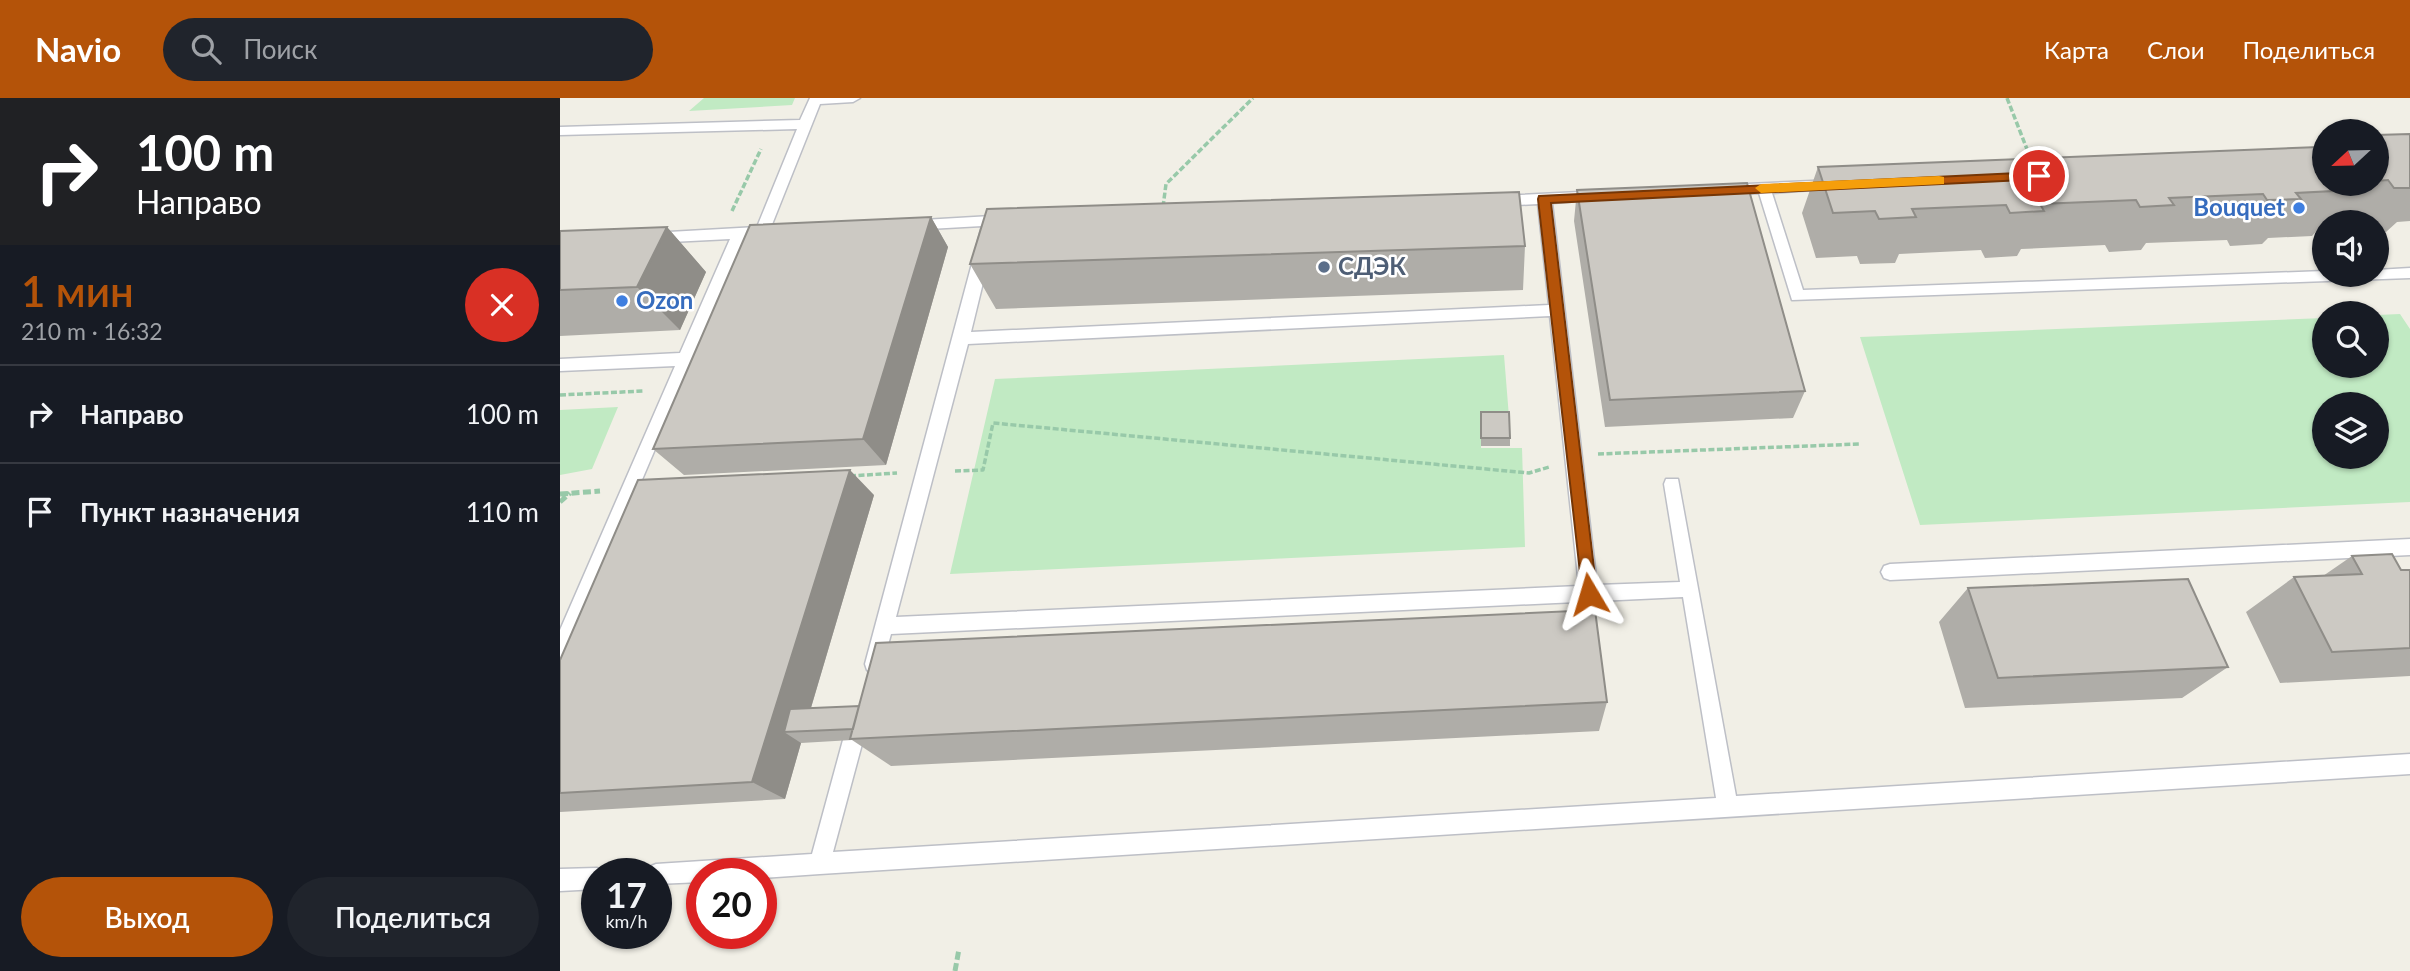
<!DOCTYPE html>
<html lang="ru">
<head>
<meta charset="utf-8">
<style>
  :root { --surface:#171b24; --page:#20242c; --text:#f1f3f6; --muted:#9ea1a6; --line:#363941; --accent:#b45309 }
  body { margin:0; font-family:Lato,sans-serif; background:var(--page); color:var(--text); height:100vh; display:flex; flex-direction:column; font-size:26px; white-space:nowrap }
  * { box-sizing:border-box; margin:0 }
  p { font-size:23px; color:var(--muted) }
  .icon { flex:none; width:38px; height:38px; fill:none; stroke:currentColor; stroke-width:2; stroke-linecap:round; stroke-linejoin:round }
  .map { position:relative; flex:1; overflow:hidden }
  .panel { display:flex; flex-direction:column; background:var(--surface); width:560px }
  .panel>* { flex:none }
  .hud { background:#202124; color:#fff; overflow:hidden }
  .needle { width:46px; rotate:248deg }
  .tools { position:absolute; left:1752px; top:21px; display:grid; gap:14px }
  .tools a { display:grid; place-items:center; width:77px; height:77px; border-radius:50%; background:var(--surface); box-shadow:0 2px 5px #0004; font-size:35px }
  .speed { position:absolute; left:21px; top:760px; display:flex; gap:14px; font-size:35px; font-weight:700; text-align:center }
  .speed>* { display:grid; place-content:center; width:91px; height:91px; border-radius:50%; background:var(--surface); box-shadow:0 2px 5px #0004; line-height:1 }
  .speed small { font-size:18px; font-weight:400 }
  .speed .limit { border:10px solid #d22; background:#fff; color:#111 }
  .pin { position:absolute; display:grid; place-items:center; width:60px; height:60px; color:#fff; margin:-30px; border:4px solid #fff; border-radius:50%; box-shadow:0 2px 7px #0007 }
  .me { position:absolute; width:77px; margin:-38px; rotate:353deg; stroke-linejoin:round; filter:drop-shadow(0 0 5px #0008) }
  .turn { display:flex; align-items:center; gap:24px; height:147px; padding:0 21px; font-size:32px }
  .turn .icon { width:91px; height:91px; stroke-width:2.5 }
  .turn b { display:block; font-size:49px; line-height:60px }
  .round { display:grid; place-items:center; flex:none; width:74px; height:74px; border-radius:37px; background:var(--page) }
  .head { display:flex; align-items:center; justify-content:space-between; height:119px; padding:0 21px }
  h1 { font-size:42px; font-weight:600; line-height:52px; color:var(--accent) }
  .button { display:flex; gap:14px; margin-top:auto; padding:14px 21px }
  .button a { flex:1; height:80px; border-radius:42px; background:var(--accent); color:#fff; font-size:28px; font-weight:600; line-height:80px; text-align:center }
  .button a+a { background:var(--page); color:var(--text) }
  ul { padding:0; list-style:none }
  li { display:flex; align-items:center; gap:21px; height:98px; padding:0 21px; border-top:2px solid var(--line) }
  li div { flex:1 }
  li b { display:block; font-size:26px }
  li em { font-style:normal }
  header { display:flex; align-items:center; gap:42px; box-sizing:border-box; height:98px; padding:0 35px; background:var(--accent); color:#fff }
  header strong { font-size:33px }
  nav { display:flex; gap:38px; margin-inline-start:auto; font-size:24px }
  .search { width:490px; height:63px; background:var(--page); display:flex; align-items:center; gap:18px; box-sizing:border-box; padding:0 24px; border-radius:38px; color:var(--muted); font-size:26px }
  main { display:flex; flex:1; min-height:0 }
  .map>svg:first-child { display:block }
  .green { fill:#c1eac3; fill-rule:evenodd }
  .lines { fill:none; stroke-linecap:round; stroke-linejoin:round }
  .service-casing { stroke:#bdbfc6; stroke-width:3 }
  .path-far1 { stroke:#98c9a9; stroke-width:3.5; stroke-dasharray:6 2.5; stroke-linecap:butt }
  .path { stroke:#98c9a9; stroke-width:5; stroke-dasharray:8 3.5; stroke-linecap:butt }
  .service { fill:#fff; fill-rule:evenodd }
  .wall { fill:#afada8 }
  .shaded-wall { fill:#8f8d88 }
  .building { fill:#ccc9c3; stroke:#8f8d88; stroke-width:2 }
  .route { fill:#b45309; stroke:#753606; stroke-width:2 }
  .slow { fill:#f59e0b }
  .shop-dot { fill:#3f7fe0; stroke:#fff; stroke-width:2.5 }
  .service-dot { fill:#5c6f8a; stroke:#fff; stroke-width:2.5 }
  .labels { text-anchor:middle; stroke-width:5; stroke-linejoin:round; paint-order:stroke }
  .shop-label { font-size:24px; font-weight:bold; fill:#366cbe; stroke:#fff; text-anchor:end }
  .service-label { font-size:24px; font-weight:bold; fill:#4e5e75; stroke:#fff; text-anchor:start }
</style>
</head>
<body>
<header>
<strong>Navio</strong>
<div class="search"><svg class="icon" aria-label="search" viewBox="0 0 24 24"><circle cx="10" cy="10" r="6"/><path d="M15 15l6 6"/></svg>Поиск</div>
<nav><a>Карта</a><a>Слои</a><a>Поделиться</a></nav>
</header>
<main>
<section class="panel">
<div class="hud">
<div class="turn"><svg class="icon" aria-label="right" viewBox="0 0 24 24"><path d="M7 20v-9h11M14 6l5 5-5 5"/></svg><div><b>100 m</b>Направо</div></div>
</div>
<div class="head"><div><h1>1 мин</h1><p>210 m · 16:32</p></div><a class="round" style="background:#d93025;color:#fff"><svg class="icon" aria-label="close" viewBox="0 0 24 24"><path d="M6 6l12 12M18 6L6 18"/></svg></a></div>
<ul>
<li><svg class="icon" aria-label="right" viewBox="0 0 24 24"><path d="M7 20v-9h11M14 6l5 5-5 5"/></svg><div><b>Направо</b></div><em>100 m</em></li>
<li><svg class="icon" aria-label="arrive" viewBox="0 0 24 24"><path d="M6 21V4h12l-3 4 3 4H6"/></svg><div><b>Пункт назначения</b></div><em>110 m</em></li>
</ul>
<div class="button"><a>Выход</a><a>Поделиться</a></div>
</section>
<div class="map">
<svg width="1850" height="873" viewBox="0 0 1850 873">
  <rect width="100%" height="100%" fill="#f1efe6"/>
  <path class="green" d="M 144,0 L 235,0 L 232,7 L 129,13 Z
    M 1840,216 L 1850,231 L 1850,404 L 1360,427 L 1300,239 L 1764,220 L 1764,268 L 1816,268 L 1817,217 ZM 1764,306 L 1816,306 L 1816,359 L 1764,359 Z
    M 944,257 L 949,319 L 921,322 L 921,350 L 962,350 L 965,449 L 390,476 L 435,281 Z
    M 58,309 L 32,371 L 0,377 L 0,312 Z"/>
  <g class="lines">
    <g class="service-casing">
      <path id="service" d="M 250,0 L 300,0 L 293,4 L 260,6 L 211,129 L 215,133 L 208,138 L 185,140 L 9,553 L 7,559 L 0,562 L 0,532 L 115,268 L 0,273 L 0,261 L 120,255 L 170,141 L 91,145 L 84,140 L 91,135 L 197,129 L 237,31 L 0,37 L 0,29 L 240,22 Z
        M 1274,82 L 1279,84 L 1279,90 L 1212,95 L 1243,192 L 1764,173 L 1764,177 L 1816,177 L 1816,172 L 1850,170 L 1850,180 L 1232,202 L 1199,95 L 1166,97 L 1159,92 L 1166,87 Z
        M 1040,93 L 1047,98 L 1045,101 L 992,105 L 1037,487 L 1120,484 L 1104,386 L 1106,381 L 1118,381 L 1176,698 L 1850,656 L 1850,676 L 260,776 L 201,780 L 201,775 L 142,775 L 142,784 L 96,786 L 96,775 L 86,775 L 89,769 L 96,766 L 252,756 L 289,620 L 292,614 L 299,611 L 306,614 L 309,620 L 273,754 L 1156,700 L 1123,499 L 331,536 L 321,572 L 314,575 L 307,572 L 305,566 L 422,128 L 351,132 L 344,127 L 346,123 L 431,118 L 438,123 L 411,234 L 989,207 L 978,106 L 939,108 L 932,103 L 939,98 ZM 990,218 L 1019,488 L 336,519 L 408,246 Z
        M 1850,441 L 1850,457 L 1330,482 L 1324,480 L 1321,474 L 1324,468 L 1330,466 Z
        M 37,770 L 46,775 L 37,775 L 37,791 L 0,793 L 0,771 Z"/>
    </g>
    <path class="path-far1" d="M 1447,0 L 1472,64
      M 603,109 L 606,86 L 693,0
      M 172,113 L 201,51
      M 0,297 L 83,293
      M 1038,356 L 1300,346
      M 395,373 L 423,372 L 433,325 L 969,375 L 989,369
      M 290,378 L 337,375"/>
    <path class="path" d="M 0,396 L 40,393
      M 0,404 L 10,395
      M 395,873 L 399,851"/>
    <use href="#service" class="service"/>
  </g>
  <path class="wall" d="M 1850,36 L 1850,123 L 1837,124 L 1826,134 L 1816,135 L 1816,124 L 1764,124 L 1764,129 L 1760,129 L 1752,138 L 1708,140 L 1702,146 L 1670,148 L 1667,142 L 1586,145 L 1581,152 L 1549,154 L 1545,147 L 1461,151 L 1457,158 L 1425,160 L 1421,152 L 1339,156 L 1335,165 L 1300,166 L 1297,158 L 1256,160 L 1242,115 L 1258,69 L 1764,86 L 1816,86 L 1816,37 Z
    M 1017,92 L 1245,293 L 1233,320 L 1045,329 L 1014,123 Z
    M 371,119 L 388,149 L 326,367 L 124,377 L 93,351 Z
    M 107,129 L 146,174 L 120,232 L 0,238 L 0,133 Z
    M 965,148 L 963,192 L 436,211 L 410,166 Z
    M 921,314 L 950,340 L 950,348 L 921,348 Z
    M 314,397 L 251,610 L 1047,604 L 1039,633 L 331,668 L 292,642 L 241,645 L 225,701 L 0,714 L 0,562 Z
    M 1792,458 L 1841,472 L 1850,472 L 1850,578 L 1720,585 L 1686,514 L 1734,479 L 1763,478 Z
    M 1408,490 L 1668,569 L 1622,600 L 1405,610 L 1379,524 Z"/>
  <path class="shaded-wall" d="M 371,119 L 388,149 L 326,367 L 303,341 Z
    M 107,129 L 146,174 L 120,232 L 77,189 Z
    M 290,372 L 314,397 L 244,633 L 224,634 L 241,645 L 225,701 L 192,684 Z"/>
  <path class="building" d="M 1850,36 L 1850,90 L 1834,90 L 1828,82 L 1816,83 L 1816,37 Z
    M 1764,45 L 1764,86 L 1788,86 L 1793,92 L 1736,95 L 1741,101 L 1707,102 L 1703,96 L 1609,100 L 1614,107 L 1580,109 L 1576,102 L 1480,106 L 1484,113 L 1450,115 L 1446,107 L 1352,111 L 1356,119 L 1319,121 L 1315,113 L 1273,115 L 1258,69 L 1759,49 Z
    M 1187,85 L 1245,293 L 1050,302 L 1017,92 Z
    M 959,94 L 965,148 L 410,166 L 427,111 Z
    M 371,119 L 303,341 L 93,351 L 190,127 Z
    M 107,129 L 77,189 L 0,192 L 0,133 Z
    M 921,314 L 949,314 L 950,340 L 921,340 Z
    M 290,372 L 192,684 L 0,695 L 0,562 L 78,382 Z
    M 1832,456 L 1841,472 L 1850,472 L 1850,550 L 1772,554 L 1734,479 L 1802,476 L 1792,458 Z
    M 1628,481 L 1668,569 L 1438,580 L 1408,490 Z
    M 1035,512 L 1047,604 L 290,641 L 316,545 Z
    M 299,608 L 293,631 L 224,634 L 230,611 Z"/>
  <path class="route" d="M 1479,74 L 1483,75 L 1483,81 L 991,105 L 1037,496 L 1034,501 L 1029,504 L 1023,501 L 978,101 L 979,98 Z"/>
  <path class="slow" d="M 1379,78 L 1384,79 L 1384,86 L 1201,95 L 1195,90 L 1201,86 Z"/>
  <g class="shop-dot">
    <circle cx="1739" cy="110" r="7"/>
    <circle cx="62" cy="203" r="7"/>
  </g>
  <circle class="service-dot" cx="764" cy="169" r="7"/>
  <g class="labels">
    <g class="shop-label">
      <text x="1725" y="118">Bouquet</text>
      <text x="76" y="211" text-anchor="start">Ozon</text>
    </g>
    <g class="service-label">
      <text x="778" y="177">СДЭК</text>
    </g>
  </g>
</svg>
<div class="tools">
<a><svg class="needle" viewBox="-14 -14 28 28"><path d="M0-13l5 13h-10z" fill="#e53935"/><path d="M0 13l5-13h-10z" fill="#9ea1a6"/></svg></a>
<a><svg class="icon" aria-label="sound" viewBox="0 0 24 24"><path d="M4 9h4l5-4v14l-5-4H4zM17 9q2 3 0 6"/></svg></a>
<a><svg class="icon" aria-label="search" viewBox="0 0 24 24"><circle cx="10" cy="10" r="6"/><path d="M15 15l6 6"/></svg></a>
<a><svg class="icon" aria-label="layers" viewBox="0 0 24 24"><path d="M12 4l9 5-9 5-9-5zM3 14l9 5 9-5"/></svg></a>
</div>
<div class="speed"><div>17<small>km/h</small></div><div class="limit">20</div></div>
<div class="pin" style="left:1479px;top:78px;background:#d93025"><svg class="icon" aria-label="arrive" viewBox="0 0 24 24"><path d="M6 21V4h12l-3 4 3 4H6"/></svg></div>
<svg class="me" style="left:1029px;top:496px" viewBox="-20 -20 40 40"><path d="M0-17L14 15 0 8-14 15z" fill="#b45309" stroke="#fff" stroke-width="4"/></svg>
</div>
</main>
</body>
</html>
